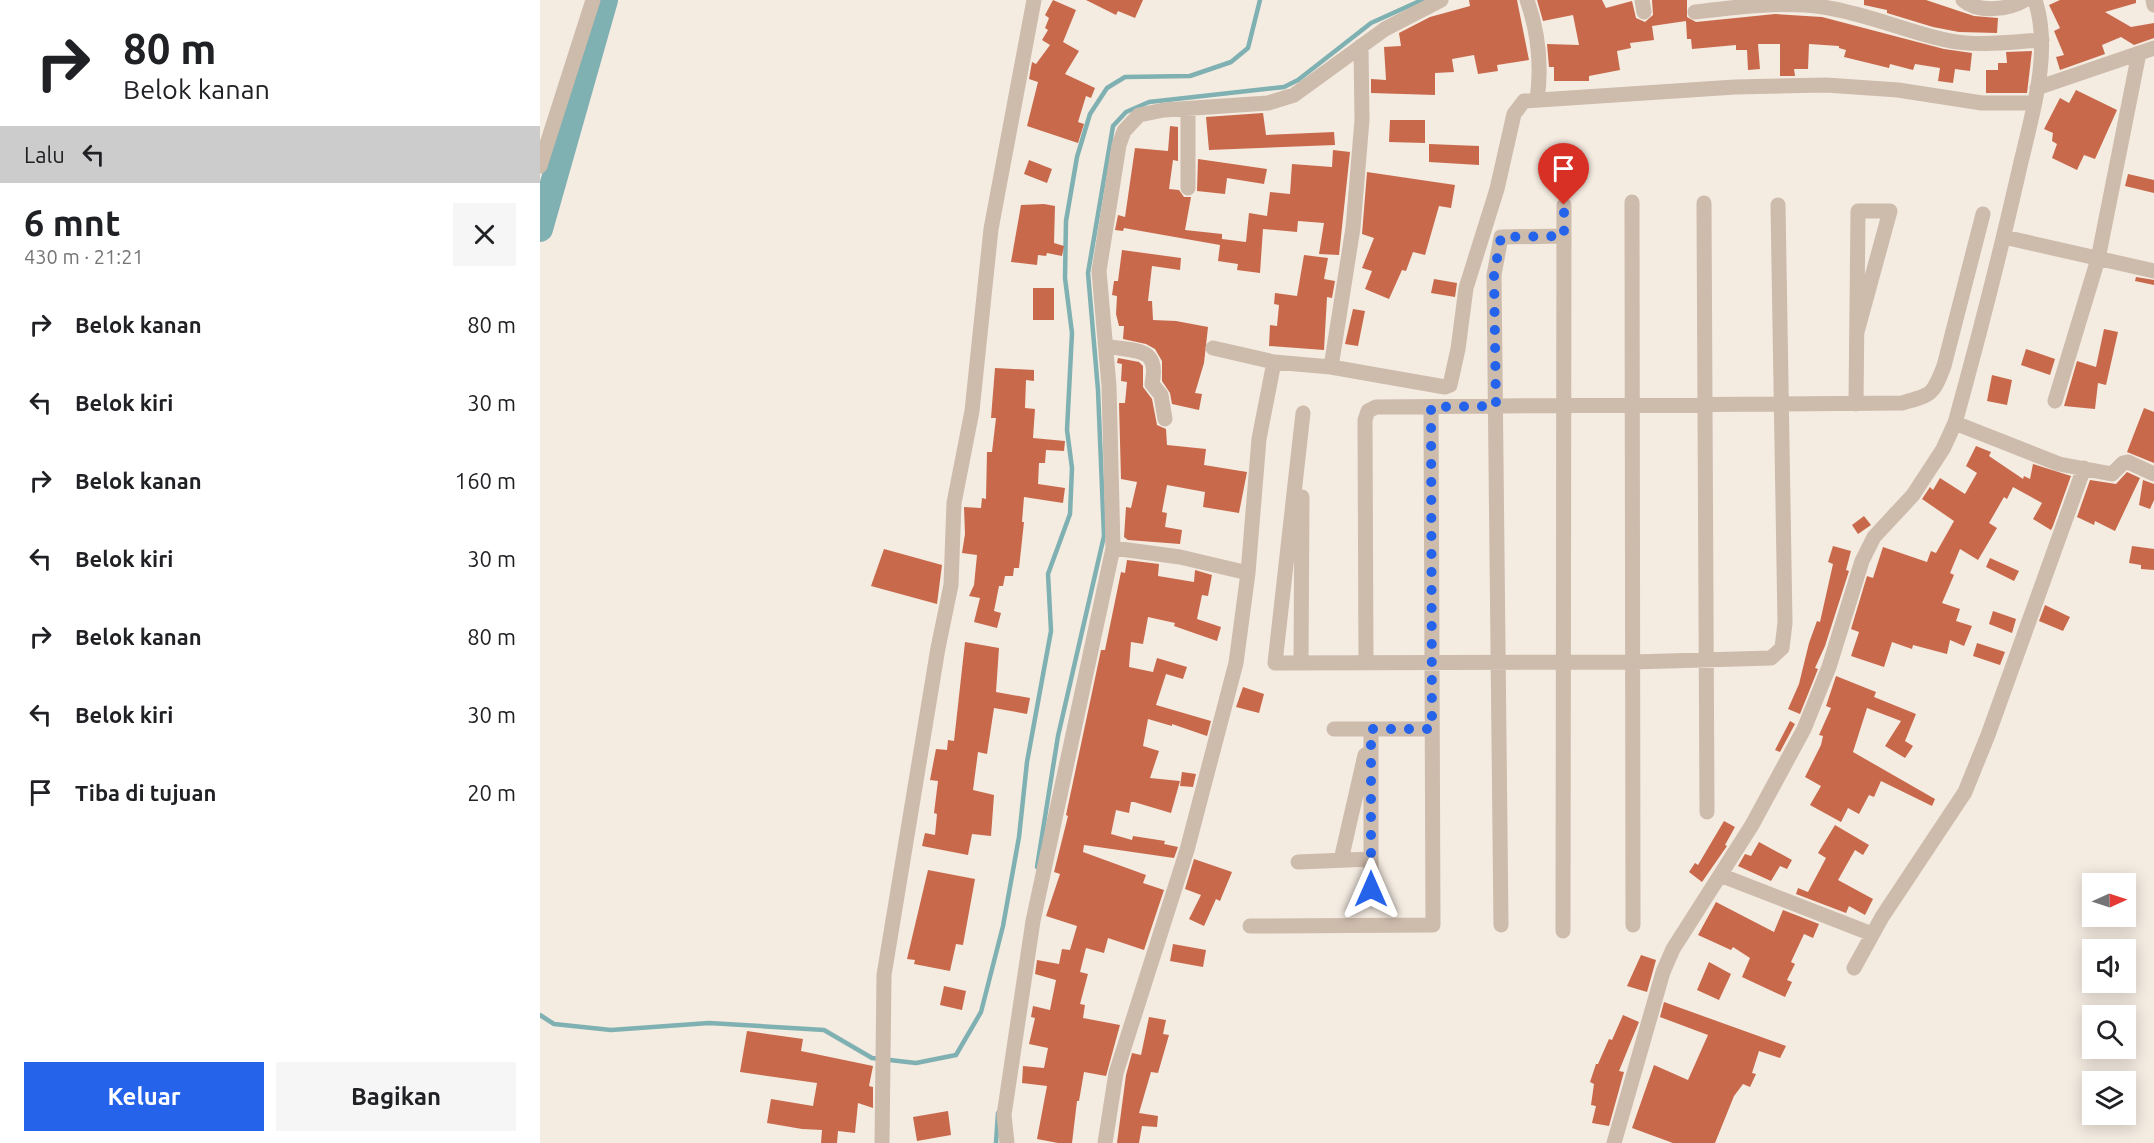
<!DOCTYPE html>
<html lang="id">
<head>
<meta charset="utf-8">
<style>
  :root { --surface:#fff; --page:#f6f6f6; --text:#202124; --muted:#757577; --accent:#2563eb }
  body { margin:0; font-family:Ubuntu,sans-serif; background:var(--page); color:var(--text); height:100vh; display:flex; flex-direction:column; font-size:22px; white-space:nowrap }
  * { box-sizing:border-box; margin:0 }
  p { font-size:20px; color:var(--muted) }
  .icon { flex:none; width:33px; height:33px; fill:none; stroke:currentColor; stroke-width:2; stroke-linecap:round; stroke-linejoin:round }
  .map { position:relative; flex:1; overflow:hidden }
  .side { display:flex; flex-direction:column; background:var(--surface); width:540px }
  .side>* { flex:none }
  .banner { background:#fff; color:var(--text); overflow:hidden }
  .needle { width:39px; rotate:87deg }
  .buttons { position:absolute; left:1542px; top:873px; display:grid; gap:12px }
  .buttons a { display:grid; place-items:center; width:54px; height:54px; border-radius:0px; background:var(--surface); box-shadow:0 3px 15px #0003; font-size:30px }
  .pin { position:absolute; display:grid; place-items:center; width:51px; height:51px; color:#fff; margin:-62px -26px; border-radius:50% 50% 50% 0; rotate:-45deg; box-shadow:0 0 6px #0007 }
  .pin .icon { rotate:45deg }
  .me { position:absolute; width:66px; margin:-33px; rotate:0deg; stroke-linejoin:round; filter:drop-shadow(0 0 4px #0008) }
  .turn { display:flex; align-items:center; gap:21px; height:126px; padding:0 24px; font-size:27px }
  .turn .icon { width:78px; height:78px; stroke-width:2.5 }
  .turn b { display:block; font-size:42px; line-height:51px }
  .then { display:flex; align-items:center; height:57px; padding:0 24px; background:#0003; gap:12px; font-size:22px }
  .round { display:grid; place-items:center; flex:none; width:63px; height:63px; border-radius:0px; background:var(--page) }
  .summary { display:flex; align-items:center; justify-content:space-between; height:102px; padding:0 24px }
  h1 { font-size:36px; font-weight:700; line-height:45px }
  .cta { display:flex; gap:12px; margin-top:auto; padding:12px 24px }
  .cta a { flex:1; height:69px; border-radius:0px; background:var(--accent); color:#fff; font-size:24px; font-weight:700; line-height:69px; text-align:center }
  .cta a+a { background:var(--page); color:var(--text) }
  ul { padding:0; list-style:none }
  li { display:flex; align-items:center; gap:18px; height:78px; padding:0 24px }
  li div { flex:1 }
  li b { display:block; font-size:22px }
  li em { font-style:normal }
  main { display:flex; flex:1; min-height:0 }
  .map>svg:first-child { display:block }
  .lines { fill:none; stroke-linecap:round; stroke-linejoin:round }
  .stream { stroke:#7fb0b2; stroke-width:4.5 }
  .river { stroke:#7fb0b2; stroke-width:26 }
  .building { fill:#c8694b }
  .minor { stroke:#cdbbac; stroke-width:15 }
  .route { stroke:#2563eb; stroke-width:10; stroke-dasharray:0 18 }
</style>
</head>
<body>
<main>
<section class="side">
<div class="banner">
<div class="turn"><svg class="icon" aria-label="right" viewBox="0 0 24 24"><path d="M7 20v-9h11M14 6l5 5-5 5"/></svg><div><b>80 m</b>Belok kanan</div></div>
<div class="then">Lalu<svg class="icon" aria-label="left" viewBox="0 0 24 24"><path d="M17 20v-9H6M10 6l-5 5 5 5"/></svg></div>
</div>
<div class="summary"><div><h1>6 mnt</h1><p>430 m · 21:21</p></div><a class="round"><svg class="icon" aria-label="close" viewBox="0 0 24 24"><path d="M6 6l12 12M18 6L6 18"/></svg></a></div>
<ul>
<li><svg class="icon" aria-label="right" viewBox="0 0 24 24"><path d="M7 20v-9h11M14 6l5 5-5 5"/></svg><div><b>Belok kanan</b></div><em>80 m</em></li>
<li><svg class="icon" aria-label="left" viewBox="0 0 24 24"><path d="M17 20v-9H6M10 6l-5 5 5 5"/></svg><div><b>Belok kiri</b></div><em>30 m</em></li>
<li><svg class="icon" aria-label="right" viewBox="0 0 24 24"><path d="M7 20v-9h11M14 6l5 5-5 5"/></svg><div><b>Belok kanan</b></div><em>160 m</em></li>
<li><svg class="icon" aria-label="left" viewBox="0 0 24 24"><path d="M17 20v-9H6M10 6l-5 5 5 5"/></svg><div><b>Belok kiri</b></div><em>30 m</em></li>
<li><svg class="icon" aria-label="right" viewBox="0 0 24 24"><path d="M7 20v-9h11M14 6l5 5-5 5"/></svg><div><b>Belok kanan</b></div><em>80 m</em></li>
<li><svg class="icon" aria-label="left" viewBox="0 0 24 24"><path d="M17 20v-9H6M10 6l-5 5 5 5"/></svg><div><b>Belok kiri</b></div><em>30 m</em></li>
<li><svg class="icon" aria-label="arrive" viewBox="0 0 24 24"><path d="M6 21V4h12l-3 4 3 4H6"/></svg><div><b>Tiba di tujuan</b></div><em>20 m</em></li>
</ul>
<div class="cta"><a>Keluar</a><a>Bagikan</a></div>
</section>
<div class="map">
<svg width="1614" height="1143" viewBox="0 0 1614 1143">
  <rect width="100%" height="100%" fill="#f4ebe1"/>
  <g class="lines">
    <path class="stream" d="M 497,867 L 518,736 L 564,536 L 558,390 L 548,273 L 573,126 L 586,112 L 609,102 L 744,87 L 758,80 L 831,23 L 882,0
      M 0,1015 L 14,1024 L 71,1030 L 169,1023 L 284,1030 L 332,1058 L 376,1063 L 416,1055 L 441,1012 L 463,926 L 479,837 L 487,762 L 511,631 L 508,574 L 530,514 L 532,468 L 527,430 L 532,333 L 525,278 L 526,221 L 537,157 L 550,114 L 567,88 L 585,77 L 650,76 L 691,62 L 708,48 L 720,0
      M 456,1143 L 458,1113"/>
    <path class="river" d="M 0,229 L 65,0"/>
  </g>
  <path class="building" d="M 513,0 L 536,10 L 523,42 L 539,51 L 525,74 L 555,88 L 551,98 L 546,96 L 538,122 L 544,124 L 538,143 L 487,126 L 498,82 L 489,79 L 492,62 L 496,64 L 510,45 L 502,40 L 508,30 L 505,28 L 509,18 L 505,15 Z
    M 546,0 L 603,0 L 595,18 L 578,11 L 576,15 Z
    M 929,0 L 977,0 L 989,60 L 957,65 L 958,71 L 938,74 L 934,55 L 912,59 L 914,72 L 895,73 L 895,95 L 831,93 L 831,79 L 846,80 L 844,47 L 861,46 L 859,33 L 890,17 L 930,6 Z
    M 997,0 L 1062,0 L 1066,8 L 1092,1 L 1096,18 L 1105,22 L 1113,15 L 1112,0 L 1147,0 L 1147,17 L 1156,22 L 1235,14 L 1282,17 L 1404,49 L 1432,53 L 1430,71 L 1415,69 L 1413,83 L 1398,81 L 1400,68 L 1375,64 L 1373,70 L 1350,64 L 1349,68 L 1304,57 L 1306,50 L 1299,48 L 1299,46 L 1269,44 L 1268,69 L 1254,69 L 1255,76 L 1240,76 L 1240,44 L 1218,44 L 1220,69 L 1208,70 L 1207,50 L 1196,50 L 1196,45 L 1152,49 L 1151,39 L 1147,39 L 1146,21 L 1112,26 L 1114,40 L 1090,43 L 1091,48 L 1077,51 L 1080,70 L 1049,76 L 1049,81 L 1014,81 L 1014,67 L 1009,67 L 1007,44 L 1039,45 L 1033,15 L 1003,21 Z
    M 1324,0 L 1386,0 L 1434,16 L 1458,18 L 1457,33 L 1419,32 L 1393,27 L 1347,13 L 1347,10 L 1324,5 Z
    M 1520,0 L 1596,0 L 1596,3 L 1565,12 L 1591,27 L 1614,23 L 1614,38 L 1594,45 L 1581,37 L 1562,45 L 1565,54 L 1520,70 L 1516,57 L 1524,55 L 1514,31 L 1520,28 L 1509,5 Z
    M 1492,51 L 1487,93 L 1446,93 L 1446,70 L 1458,70 L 1458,63 L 1467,63 L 1466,52 Z
    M 1536,90 L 1577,110 L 1555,159 L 1544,155 L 1537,170 L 1512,158 L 1517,144 L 1512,141 L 1513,133 L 1504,129 L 1520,98 L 1529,103 Z
    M 723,113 L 726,135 L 794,132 L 795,145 L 669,150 L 666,117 Z
    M 850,120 L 885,120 L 885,143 L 849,142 Z
    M 630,126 L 638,127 L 638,161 L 633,160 L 629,189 L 639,190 L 644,197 L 651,197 L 645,230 L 682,234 L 682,239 L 706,242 L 709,213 L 727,216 L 730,192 L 750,194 L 752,164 L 792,167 L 793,150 L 810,152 L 799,255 L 779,254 L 784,223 L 758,221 L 757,232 L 723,229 L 720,273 L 697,270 L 698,264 L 678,261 L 680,245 L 584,228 L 583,231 L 575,230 L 578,215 L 585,217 L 595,148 L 628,151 Z
    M 889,144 L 939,146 L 939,165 L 889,162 Z
    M 658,159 L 727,169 L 724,184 L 687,178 L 685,194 L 657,191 Z
    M 489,160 L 512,169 L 507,183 L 484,174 Z
    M 827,172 L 915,185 L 911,208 L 899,206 L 885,255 L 873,252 L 866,271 L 862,270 L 849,299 L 825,289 L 832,271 L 822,268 L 834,238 L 822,234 Z
    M 1588,174 L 1614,180 L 1614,193 L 1585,186 Z
    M 504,204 L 515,206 L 514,243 L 524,246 L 522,256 L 507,253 L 506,256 L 498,255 L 497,265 L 471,262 L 481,205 Z
    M 582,250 L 641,258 L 640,270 L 612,266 L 608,301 L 612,301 L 613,320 L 636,321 L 668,327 L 664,363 L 655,393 L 662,394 L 659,410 L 632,404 L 630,393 L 622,381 L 622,361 L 615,349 L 606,344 L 583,339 L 584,326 L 579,326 L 576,314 L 577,296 L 572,295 L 574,281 L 578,281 Z
    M 764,255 L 788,258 L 784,279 L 795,281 L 792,298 L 787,297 L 784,350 L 729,346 L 730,325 L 737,326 L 739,305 L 734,304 L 735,293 L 757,296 Z
    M 1596,277 L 1614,280 L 1614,285 L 1595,281 Z
    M 894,279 L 917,283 L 915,297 L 891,293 Z
    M 493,288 L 514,288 L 514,320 L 493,320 Z
    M 813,309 L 825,311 L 818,346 L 805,344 Z
    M 1564,329 L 1578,332 L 1566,385 L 1558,383 L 1555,409 L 1524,406 L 1537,361 L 1556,367 Z
    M 1486,349 L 1515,359 L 1510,375 L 1481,365 Z
    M 578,358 L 599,362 L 603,366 L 603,387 L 612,399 L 617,425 L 626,429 L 627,445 L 666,449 L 664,465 L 707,472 L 699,513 L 663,507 L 665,492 L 627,485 L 622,512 L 627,513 L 625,527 L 642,530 L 640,544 L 588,540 L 584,537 L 586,507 L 591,508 L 597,482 L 581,479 L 579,403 L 585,403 L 587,382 L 581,381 L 582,364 L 577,363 Z
    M 455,368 L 494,370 L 494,381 L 486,380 L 485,408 L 495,409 L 493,438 L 525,441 L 524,451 L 506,450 L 505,463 L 499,463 L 498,484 L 525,488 L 523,503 L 484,497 L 482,522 L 484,522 L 479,568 L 474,568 L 473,576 L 465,576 L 463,586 L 459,586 L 454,611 L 461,613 L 457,628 L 434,622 L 440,598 L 429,596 L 434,585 L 437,555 L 422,553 L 425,534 L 424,507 L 441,508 L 442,498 L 446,499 L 447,452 L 452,452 L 456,418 L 451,418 Z
    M 1452,375 L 1472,380 L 1467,405 L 1447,401 Z
    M 1604,408 L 1614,412 L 1614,463 L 1587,452 Z
    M 1436,446 L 1451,452 L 1449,456 L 1483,479 L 1484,476 L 1490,479 L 1493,464 L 1531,476 L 1513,526 L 1511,530 L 1493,519 L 1502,503 L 1473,487 L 1467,499 L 1464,497 L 1449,523 L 1457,528 L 1438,560 L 1420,549 L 1410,573 L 1414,575 L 1402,603 L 1420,609 L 1416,621 L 1432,626 L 1424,646 L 1410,640 L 1407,654 L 1373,645 L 1372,649 L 1352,642 L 1344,667 L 1311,656 L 1319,632 L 1311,629 L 1327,576 L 1333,578 L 1343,547 L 1387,562 L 1391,551 L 1396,553 L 1414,521 L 1382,499 L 1390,487 L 1393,490 L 1400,478 L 1425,494 L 1437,473 L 1426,466 Z
    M 1587,472 L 1600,478 L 1575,531 L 1555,521 L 1554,525 L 1537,517 L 1550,480 L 1576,484 Z
    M 1603,480 L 1614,484 L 1614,500 L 1610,509 L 1599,505 Z
    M 1324,516 L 1331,525 L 1318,534 L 1312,525 Z
    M 1293,546 L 1311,551 L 1306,570 L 1309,571 L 1285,646 L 1275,668 L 1278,669 L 1260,714 L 1248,709 L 1259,684 L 1269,643 L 1277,621 L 1280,622 L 1293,564 L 1288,562 Z
    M 1592,546 L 1614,549 L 1614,570 L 1601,569 L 1601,565 L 1589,563 Z
    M 344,549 L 402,565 L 397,604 L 331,586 Z
    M 1450,558 L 1479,571 L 1474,581 L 1446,567 Z
    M 587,560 L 619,564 L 618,576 L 654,582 L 655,570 L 672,575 L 668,596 L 662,595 L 657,619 L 681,627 L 677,641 L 634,626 L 635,623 L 608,617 L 603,644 L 591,642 L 589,667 L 613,672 L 617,658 L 647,667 L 643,679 L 626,674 L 616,705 L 671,721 L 667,736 L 632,724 L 632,726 L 608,719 L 603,746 L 619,751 L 610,778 L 640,781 L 631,813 L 594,802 L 591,802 L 589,813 L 576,810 L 571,834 L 592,840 L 593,836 L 625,841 L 624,844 L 638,847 L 634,858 L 544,845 L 543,852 L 606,875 L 603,883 L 624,890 L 604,950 L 568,938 L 564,953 L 546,948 L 540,972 L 548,974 L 540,1004 L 545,1005 L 543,1018 L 580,1025 L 566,1076 L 544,1072 L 539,1101 L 537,1101 L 532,1143 L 518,1143 L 497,1139 L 507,1086 L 482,1083 L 483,1066 L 504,1068 L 508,1048 L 489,1044 L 495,1018 L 491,1017 L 493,1006 L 510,1010 L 516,980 L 495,974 L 497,960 L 519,964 L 522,949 L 530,950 L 537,926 L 506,916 L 520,874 L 514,872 L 528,816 L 526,815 L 561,650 L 565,650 L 581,572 L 585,573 Z
    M 1505,605 L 1530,617 L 1523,631 L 1499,621 Z
    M 1453,611 L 1476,619 L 1472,633 L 1449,624 Z
    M 425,642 L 459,648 L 456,692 L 490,698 L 487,714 L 454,708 L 447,754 L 438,752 L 433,790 L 454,795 L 451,836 L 432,834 L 428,855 L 382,846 L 385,833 L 395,835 L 397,814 L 394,813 L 398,781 L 390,780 L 396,749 L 407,750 L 408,740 L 414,741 Z
    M 1437,643 L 1465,652 L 1460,665 L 1433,656 Z
    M 1296,676 L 1336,692 L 1334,697 L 1376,714 L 1365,741 L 1373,746 L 1365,758 L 1345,746 L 1361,721 L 1327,708 L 1313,752 L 1395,799 L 1392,806 L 1341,781 L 1334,797 L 1329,795 L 1319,814 L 1308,808 L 1301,822 L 1270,805 L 1281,786 L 1265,777 L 1281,745 L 1283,736 L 1279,735 L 1291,708 L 1286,706 Z
    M 703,687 L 724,694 L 719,713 L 696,707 Z
    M 1250,721 L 1255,724 L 1240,752 L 1235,750 Z
    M 642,772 L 656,774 L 653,787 L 640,786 Z
    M 1184,821 L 1195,827 L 1185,845 L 1187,846 L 1162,882 L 1149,872 L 1155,863 L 1158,865 Z
    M 1295,825 L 1329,845 L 1323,855 L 1315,850 L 1298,880 L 1333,899 L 1325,915 L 1309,906 L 1306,913 L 1256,894 L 1258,888 L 1268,892 L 1286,858 L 1278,853 Z
    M 1219,842 L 1252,860 L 1247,869 L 1240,866 L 1231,881 L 1198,866 L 1205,854 L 1211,856 Z
    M 654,859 L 692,872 L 680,901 L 676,899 L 664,926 L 649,919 L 661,895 L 645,889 Z
    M 388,870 L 435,879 L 423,945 L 416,944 L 410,971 L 374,964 L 375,960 L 367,959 Z
    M 1176,902 L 1234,932 L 1243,910 L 1279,924 L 1273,938 L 1264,934 L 1251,962 L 1255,964 L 1247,980 L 1252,982 L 1245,997 L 1202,977 L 1210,958 L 1193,947 L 1191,950 L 1158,935 Z
    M 633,944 L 666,950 L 663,967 L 630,961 Z
    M 1101,955 L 1116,960 L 1107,992 L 1087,986 Z
    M 1169,962 L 1191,974 L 1179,1000 L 1157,990 Z
    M 404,986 L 426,991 L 422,1010 L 400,1005 Z
    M 1124,1002 L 1246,1046 L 1240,1058 L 1219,1051 L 1212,1073 L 1216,1074 L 1210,1087 L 1203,1084 L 1194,1096 L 1175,1143 L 1133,1143 L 1092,1128 L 1114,1065 L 1148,1080 L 1168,1035 L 1120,1017 Z
    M 1083,1015 L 1099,1022 L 1079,1071 L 1084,1072 L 1069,1126 L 1052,1123 L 1056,1106 L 1051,1105 L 1054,1084 L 1050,1082 L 1056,1064 L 1058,1064 L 1069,1039 L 1072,1040 Z
    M 609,1017 L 626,1020 L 623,1034 L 629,1035 L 618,1073 L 611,1072 L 599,1113 L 618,1116 L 617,1127 L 602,1126 L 599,1143 L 577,1143 L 586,1075 L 592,1053 L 601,1055 Z
    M 207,1031 L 263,1039 L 261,1051 L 333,1066 L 329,1086 L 333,1087 L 333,1108 L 318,1103 L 315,1133 L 298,1131 L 297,1143 L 281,1143 L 282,1130 L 262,1129 L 227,1123 L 231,1099 L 273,1106 L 277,1083 L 200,1072 Z
    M 408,1111 L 411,1135 L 377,1141 L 373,1117 Z"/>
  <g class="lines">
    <path class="minor" d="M 987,0 C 999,34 1002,65 997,100
      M 1102,0 L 1104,12
      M 1423,0 C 1437,13 1469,10 1485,0
      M 1613,0 L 1614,5
      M 1155,12 C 1197,7 1241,1 1283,7 C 1325,13 1365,31 1406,40 C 1436,47 1471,42 1502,40
      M 1497,88 L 1614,48
      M 0,166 L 53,0
      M 648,188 L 648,109
      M 1092,202 L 1093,925
      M 1164,203 L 1167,812
      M 1464,237 L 1614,271
      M 566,346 C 596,352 620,346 612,384 L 621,395 L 625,419
      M 673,348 L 734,362
      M 791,367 L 813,228 L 822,120 L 821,46
      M 1515,401 L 1558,259 L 1599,53
      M 1316,404 L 1318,211 L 1350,211 L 1317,332
      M 763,413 L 735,663 L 1093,662 L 1231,658 L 1242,648 L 1245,623 L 1238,205
      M 1415,423 L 1519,464 L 1572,474 L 1583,463 L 1588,462 L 1614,474
      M 573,548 L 640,557 L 708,573
      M 761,663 L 762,497
      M 826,663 L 825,420 L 828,411 L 836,407 L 1362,403 C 1392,395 1393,395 1404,366 L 1443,214
      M 794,729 L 892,729
      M 831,729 L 831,889
      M 801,860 L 825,755
      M 758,862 L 831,859
      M 1180,875 L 1332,934
      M 961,925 L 954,275 L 961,237 L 1024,236
      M 710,926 L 893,925 L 891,407
      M 1023,931 L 1024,205
      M 1314,968 L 1342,917 L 1425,792 L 1448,735 L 1544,468
      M 342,1143 L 344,975 L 398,648 L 411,585 L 414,503 L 432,411 L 451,229 L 494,0
      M 467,1143 L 464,1115 L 493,921 L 573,548 L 569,386 L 559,271 L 579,145 L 584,131 L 599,115 L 624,110 L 728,103 L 754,95 L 845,29 L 901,0
      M 565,1143 L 576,1073 L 647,850 L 696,663 L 708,573 L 719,439 L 734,362 L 791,367 L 905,387 L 910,385 L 918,349 L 926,288 L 957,189 L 974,114 L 984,101 L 1195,87 L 1286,85 L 1358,90 L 1442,103 L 1494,103
      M 1074,1143 L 1123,972 L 1133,949 L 1212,825 L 1264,729 L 1289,667 L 1322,561 L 1334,537 L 1373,495 L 1403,449 L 1415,423 C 1438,340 1459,258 1478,175 C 1490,120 1513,55 1495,0"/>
  </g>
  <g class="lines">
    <path class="route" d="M 831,889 L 831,729 L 892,729 L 891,407 L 956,406 L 954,275 L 961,237 L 1024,236 L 1024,205"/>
  </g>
</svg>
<div class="buttons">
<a><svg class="needle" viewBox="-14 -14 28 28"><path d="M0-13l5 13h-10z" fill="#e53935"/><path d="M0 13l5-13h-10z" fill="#757577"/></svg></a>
<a><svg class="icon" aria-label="sound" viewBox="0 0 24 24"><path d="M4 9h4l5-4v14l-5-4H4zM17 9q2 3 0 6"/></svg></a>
<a><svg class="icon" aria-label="search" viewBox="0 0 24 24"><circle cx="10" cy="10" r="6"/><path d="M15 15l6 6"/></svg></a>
<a><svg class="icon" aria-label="layers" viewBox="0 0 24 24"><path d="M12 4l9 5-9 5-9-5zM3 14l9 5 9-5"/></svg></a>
</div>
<div class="pin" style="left:1024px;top:205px;background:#d93025"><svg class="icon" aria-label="arrive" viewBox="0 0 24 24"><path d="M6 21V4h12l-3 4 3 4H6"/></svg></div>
<svg class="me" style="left:831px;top:889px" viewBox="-20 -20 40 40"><path d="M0-17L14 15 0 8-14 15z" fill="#2563eb" stroke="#fff" stroke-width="4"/></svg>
</div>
</main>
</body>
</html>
